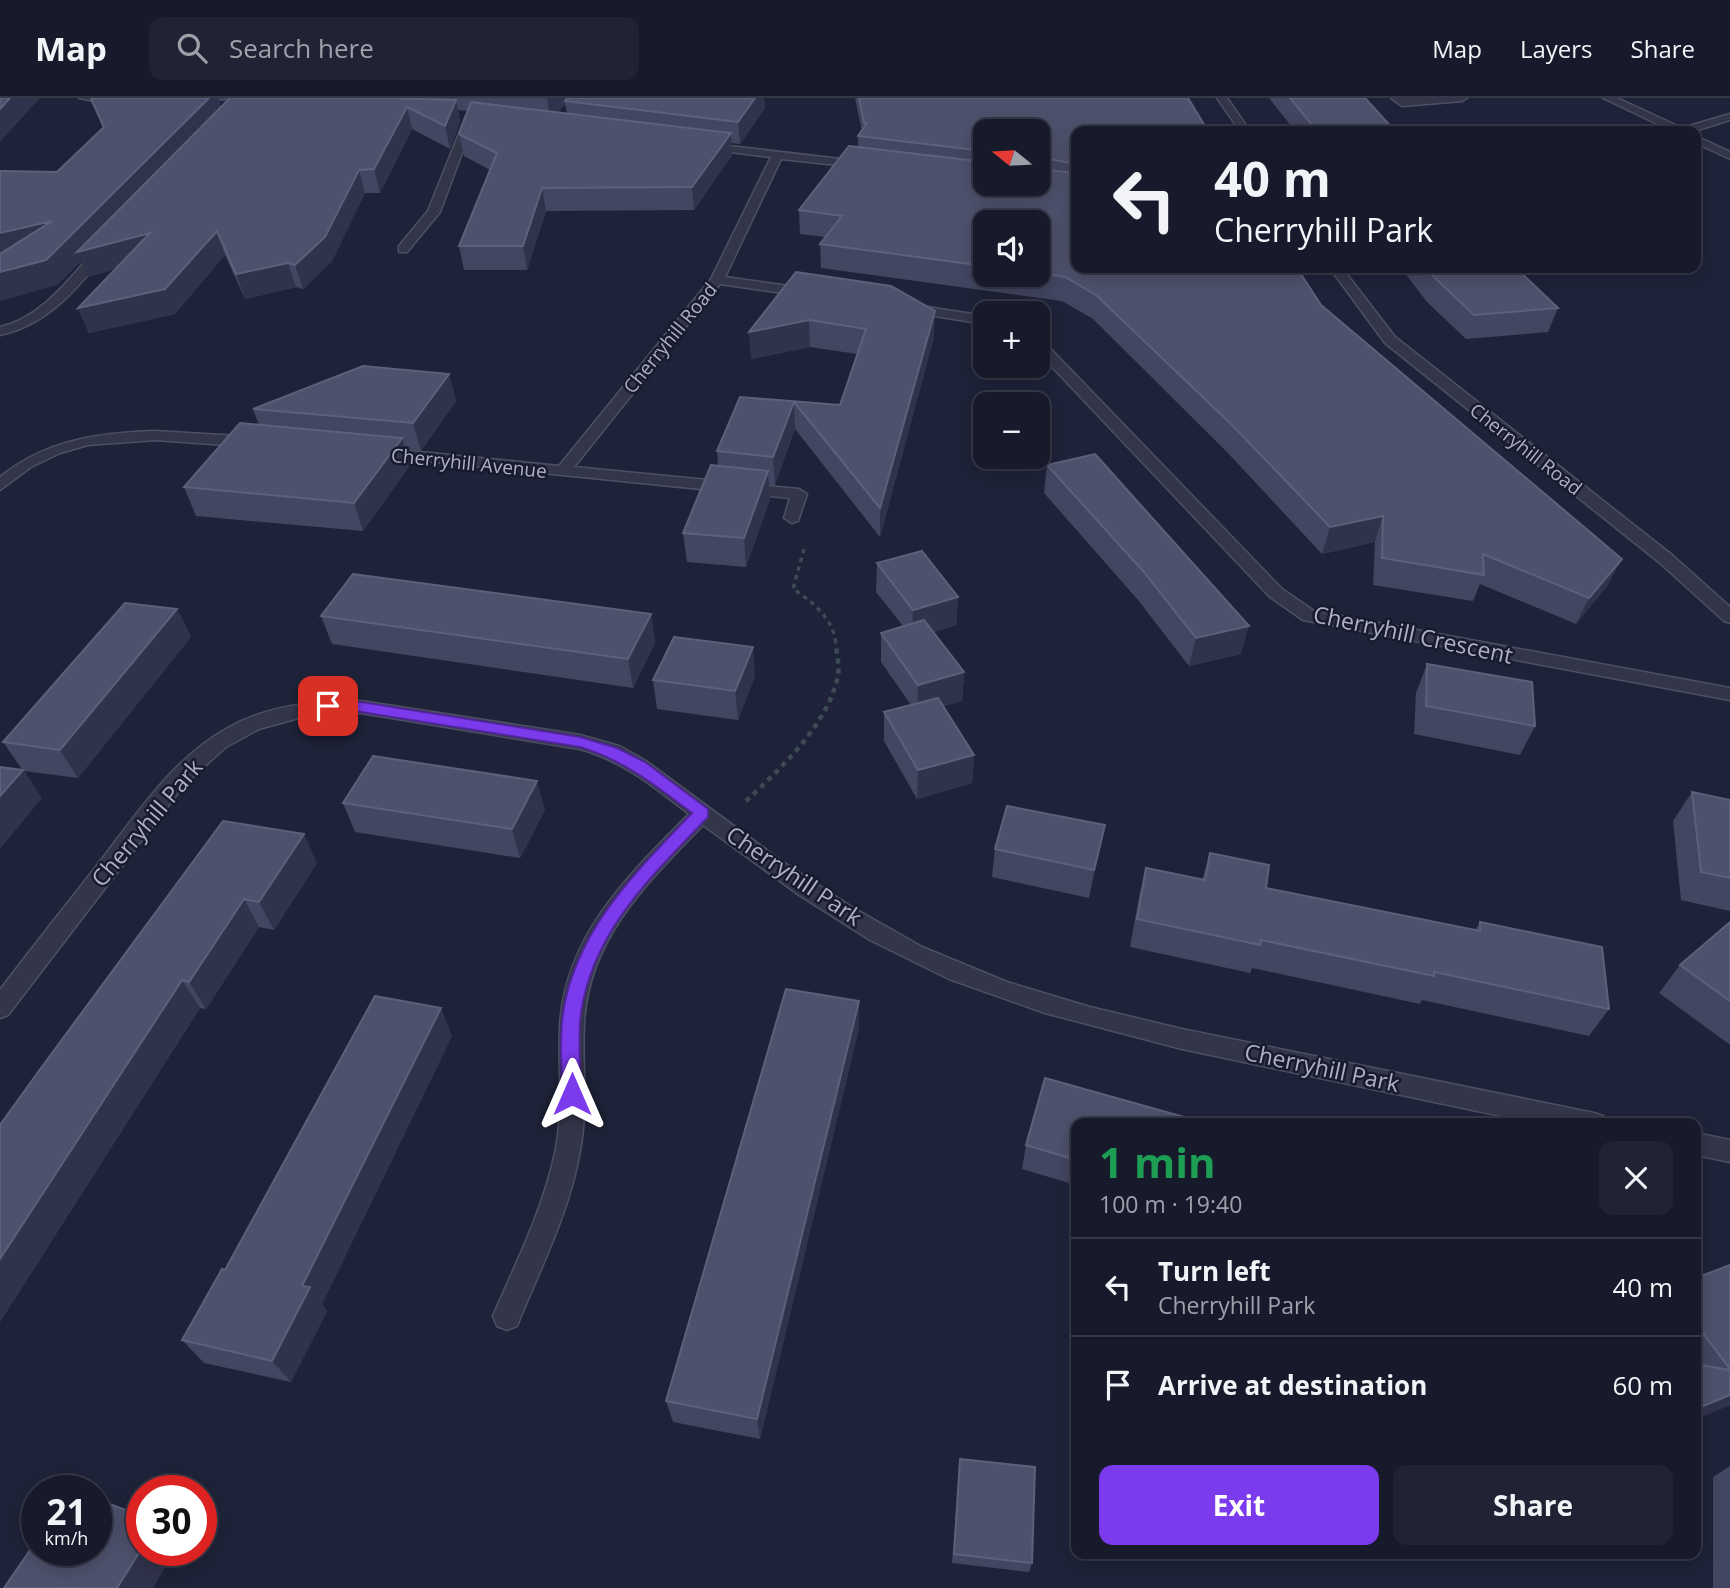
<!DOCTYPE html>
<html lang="en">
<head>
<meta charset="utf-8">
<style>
  :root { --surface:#171a2b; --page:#202333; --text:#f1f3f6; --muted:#9ea1a9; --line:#363847; --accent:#7c3aed }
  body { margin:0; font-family:"Open Sans",sans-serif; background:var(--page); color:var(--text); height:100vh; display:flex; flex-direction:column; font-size:26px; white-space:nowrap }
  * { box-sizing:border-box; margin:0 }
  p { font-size:23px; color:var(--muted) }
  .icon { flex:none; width:38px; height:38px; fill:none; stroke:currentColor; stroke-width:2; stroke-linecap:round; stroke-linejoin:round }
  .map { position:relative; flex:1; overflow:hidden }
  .drawer { position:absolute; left:1071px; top:1020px; width:630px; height:441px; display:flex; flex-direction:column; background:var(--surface); border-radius:14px; box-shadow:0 4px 18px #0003,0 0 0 2px var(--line) }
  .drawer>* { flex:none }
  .banner { position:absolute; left:1071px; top:28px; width:630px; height:147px; border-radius:14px; box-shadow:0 4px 18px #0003,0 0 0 2px var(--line); background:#171a2b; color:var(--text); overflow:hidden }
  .needle { width:46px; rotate:288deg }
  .buttons { position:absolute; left:973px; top:21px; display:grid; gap:14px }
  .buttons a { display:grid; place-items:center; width:77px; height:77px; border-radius:14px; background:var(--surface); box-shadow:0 4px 18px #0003,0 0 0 2px var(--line); font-size:35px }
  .speed { position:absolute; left:21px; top:1377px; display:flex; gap:14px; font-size:35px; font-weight:700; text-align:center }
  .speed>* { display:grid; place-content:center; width:91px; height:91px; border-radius:50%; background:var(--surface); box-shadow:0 4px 18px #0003,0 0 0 2px var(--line); line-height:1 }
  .speed small { font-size:18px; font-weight:400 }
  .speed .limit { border:10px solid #d22; background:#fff; color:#111 }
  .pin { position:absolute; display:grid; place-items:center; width:60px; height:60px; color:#fff; margin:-30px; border-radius:14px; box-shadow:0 4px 10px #0006 }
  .me { position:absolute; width:77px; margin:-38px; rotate:0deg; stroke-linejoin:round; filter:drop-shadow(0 0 5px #0008) }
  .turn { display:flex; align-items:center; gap:24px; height:147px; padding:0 28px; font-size:32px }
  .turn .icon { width:91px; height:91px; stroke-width:2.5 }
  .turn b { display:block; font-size:49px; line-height:60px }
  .round { display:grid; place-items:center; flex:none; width:74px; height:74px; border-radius:14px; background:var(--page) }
  .head { display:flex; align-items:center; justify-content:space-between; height:119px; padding:0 28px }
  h1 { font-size:42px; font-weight:700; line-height:52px; color:#1e9e55 }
  .cta { display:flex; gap:14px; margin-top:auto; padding:14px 28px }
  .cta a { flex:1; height:80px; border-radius:14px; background:var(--accent); color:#fff; font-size:28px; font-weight:700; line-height:80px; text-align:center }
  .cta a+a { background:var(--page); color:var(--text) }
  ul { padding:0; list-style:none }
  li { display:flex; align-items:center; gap:21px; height:98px; padding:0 28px; border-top:2px solid var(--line) }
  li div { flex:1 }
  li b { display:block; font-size:26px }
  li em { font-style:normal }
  header { display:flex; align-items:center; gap:42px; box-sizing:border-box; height:98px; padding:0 35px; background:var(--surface); border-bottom:2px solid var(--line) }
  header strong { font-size:33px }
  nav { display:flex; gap:38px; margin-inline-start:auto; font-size:24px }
  .search { width:490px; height:63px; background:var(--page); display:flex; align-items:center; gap:18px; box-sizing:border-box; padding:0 24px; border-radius:14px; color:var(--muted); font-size:26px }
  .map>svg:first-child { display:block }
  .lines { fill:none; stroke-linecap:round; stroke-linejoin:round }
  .minor-casing { stroke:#4d5064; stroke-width:3 }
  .path-far1 { stroke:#3c4b54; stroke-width:3.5; stroke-dasharray:4.5 4.5; stroke-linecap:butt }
  .path { stroke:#3c4b54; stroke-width:4.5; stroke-dasharray:5 5; stroke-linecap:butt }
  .minor { fill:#333649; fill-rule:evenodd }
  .wall { fill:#434661; fill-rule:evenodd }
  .shaded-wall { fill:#30334c }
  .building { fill:#4e516c; stroke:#5d607a; stroke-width:2 }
  .route { fill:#7c3aed; stroke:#51269a; stroke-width:2 }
  .labels { text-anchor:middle; stroke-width:5; stroke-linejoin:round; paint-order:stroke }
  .far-street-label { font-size:19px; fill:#adb0c6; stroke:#181b2e }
  .street-label { font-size:23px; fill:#adb0c6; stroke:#181b2e }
</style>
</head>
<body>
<header>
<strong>Map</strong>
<div class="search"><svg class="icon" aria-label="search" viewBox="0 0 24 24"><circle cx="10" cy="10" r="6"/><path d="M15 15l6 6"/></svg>Search here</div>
<nav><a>Map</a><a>Layers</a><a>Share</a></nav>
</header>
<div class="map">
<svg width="1730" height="1490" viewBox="0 0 1730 1490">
  <rect width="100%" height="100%" fill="#1f2339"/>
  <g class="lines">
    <g class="minor-casing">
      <path id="minor" d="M 79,0 L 107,0 L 125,5 L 120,8 Z
        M 1217,0 L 1227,0 L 1250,33 L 1240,33 Z
        M 1391,0 L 1467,0 L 1462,3 L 1402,8 Z
        M 1603,0 L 1617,0 L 1682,30 L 1730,16 L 1730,22 L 1695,33 L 1672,33 Z
        M 466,18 L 475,20 L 440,114 L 407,154 L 399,154 L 399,148 L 428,113 Z
        M 1696,38 L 1730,54 L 1730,61 L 1696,45 Z
        M 703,45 L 866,64 L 872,67 L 866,70 L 781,61 L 725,179 L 810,191 L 817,195 L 810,199 L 720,186 L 574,369 L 799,391 L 807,396 L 798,423 L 792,425 L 784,420 L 790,400 L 375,358 L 375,352 L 380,350 L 559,368 L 711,181 L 771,59 L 699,50 L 699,46 Z
        M 98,149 L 108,152 C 79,189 48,227 0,237 L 0,229 C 43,219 69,180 98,149 Z
        M 1330,170 L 1342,170 L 1395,239 L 1672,457 L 1730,509 L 1730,525 L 1724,523 L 1660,465 L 1385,245 Z
        M 908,206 L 985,218 L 985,226 L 903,213 L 901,210 Z
        M 1038,242 L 1043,243 L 1282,491 L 1314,513 L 1730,590 L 1730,602 L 1303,522 L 1270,499 L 1038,254 Z
        M 155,333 L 254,339 L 262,344 L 254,349 L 155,342 L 88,347 L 60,355 L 31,369 L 0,392 L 0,379 C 46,342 97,335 155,333 Z
        M 361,603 L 580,637 L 619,648 L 646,663 L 780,762 L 850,808 L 922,849 L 1007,884 L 1090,909 L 1182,931 L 1594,1015 L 1603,1018 L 1606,1026 L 1539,1026 L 1182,951 L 1045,915 L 949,881 L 870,842 L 799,797 L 703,727 C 647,785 588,841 584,926 C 582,969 588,1011 580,1053 C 570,1111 543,1165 521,1218 L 517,1228 L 507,1232 L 497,1228 L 493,1218 C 516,1165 543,1111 555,1055 C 564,1012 558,970 560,928 C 565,837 629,777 689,716 C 654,689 623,663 580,651 L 361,615 L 306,618 L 259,631 L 226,649 L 184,687 L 8,917 L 0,920 L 0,892 C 33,848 68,805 102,761 C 138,714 173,661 226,631 C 267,607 315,602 361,603 Z
        M 1696,1035 L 1730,1042 L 1730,1064 L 1696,1057 Z"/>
    </g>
    <path class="path-far1" d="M 804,451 L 793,491 C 813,504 834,521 836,547"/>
    <path class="path" d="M 746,703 C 780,671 829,626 838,577 C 840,568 836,555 836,545"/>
    <use href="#minor" class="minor"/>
  </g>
  <path class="wall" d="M 93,0 L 764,0 L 765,10 L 740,46 L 731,45 L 732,57 L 694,112 L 546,113 L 527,172 L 464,172 L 459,148 L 490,72 L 464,58 L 459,36 L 468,13 L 458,12 L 460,24 L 450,51 L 412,31 L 380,95 L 365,95 L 332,163 L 303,191 L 296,189 L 245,201 L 225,157 L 175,216 L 89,235 L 78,210 L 115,171 L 88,179 L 81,163 L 57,187 L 57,74 L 103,30 L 91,1 ZM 219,3 L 227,3 L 221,9 ZM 565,6 L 567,15 L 558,14 Z
    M 855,0 L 1188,0 L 1076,33 L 1076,170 L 1321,207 L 1608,487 L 1576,526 L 1480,486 L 1473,503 L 1373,487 L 1375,444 L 1322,456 L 1226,353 L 1093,221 L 1062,203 L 821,170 L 820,146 L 825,139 L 800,136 L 799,112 L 858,49 L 858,38 L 862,33 ZM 985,33 L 1038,86 L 985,86 ZM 985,124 L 1038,124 L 1038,177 L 985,177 Z
    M 1269,0 L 1365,0 L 1395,33 L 1295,33 Z
    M 1401,170 L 1516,170 L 1558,210 L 1548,234 L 1466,241 L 1427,204 Z
    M 796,174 L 934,239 L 880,439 L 795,331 L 775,387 L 769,387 L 770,401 L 746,469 L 687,464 L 683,435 L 718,368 L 717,353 L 740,299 L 840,307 L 857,256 L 810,249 L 751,261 Z
    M 449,276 L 456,303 L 421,353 L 406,351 L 410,367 L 363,433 L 196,418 L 184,389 L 259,327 L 253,311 Z
    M 1047,367 L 1241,556 L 1189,568 L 1138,502 L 1044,395 Z
    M 877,465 L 958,499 L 956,527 L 934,534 L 964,574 L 962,603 L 943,608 L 974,657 L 972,685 L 917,701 L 884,643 L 884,614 L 911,607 L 881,564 L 881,535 L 903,528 L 876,494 Z
    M 177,511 L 191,539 L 78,680 L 24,673 L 42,700 L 3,644 Z
    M 651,516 L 655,545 L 633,590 L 332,546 L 321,518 Z
    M 1427,566 L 1535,628 L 1520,657 L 1414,636 L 1416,595 Z
    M 755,578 L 738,622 L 657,611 L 653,582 Z
    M 1692,694 L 1730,702 L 1730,813 L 1681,802 L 1673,723 Z
    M 343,705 L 545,712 L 520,760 L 355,734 Z
    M 223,723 L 317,765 L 274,832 L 259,829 L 206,911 L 200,910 L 0,1224 L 0,1027 Z
    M 1105,727 L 1089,800 L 992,779 L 995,751 Z
    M 1210,755 L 1266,790 L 1475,832 L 1480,824 L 1609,911 L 1589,938 L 1422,902 L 1420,906 L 1252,870 L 1250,875 L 1130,849 L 1139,799 L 1146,770 L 1202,782 Z
    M 1730,824 L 1730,945 L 1729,946 L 1659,895 L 1680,867 Z
    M 859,930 L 760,1341 L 673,1324 L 666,1303 Z
    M 452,938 L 322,1206 L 327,1213 L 291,1284 L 204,1265 L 182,1242 L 225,1172 Z
    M 1076,1026 L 1076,1087 L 1022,1071 L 1026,1047 Z
    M 1730,1167 L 1730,1307 L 1696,1321 L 1696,1180 Z
    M 960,1361 L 1032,1465 L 1029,1474 L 952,1465 Z
    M 1730,1368 L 1730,1490 L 1713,1490 L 1713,1379 Z"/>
  <path class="shaded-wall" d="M 10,0 L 40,0 L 0,44 L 0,11 Z
    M 209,0 L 218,0 L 223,15 L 160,159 L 88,179 L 81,163 L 57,187 L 0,203 L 0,135 Z
    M 549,0 L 571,0 L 565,3 L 565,6 L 551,23 L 547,1 Z
    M 755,0 L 764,0 L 765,10 L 740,46 L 738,24 Z
    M 456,2 L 460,24 L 450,51 L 445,28 Z
    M 407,9 L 412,31 L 380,95 L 374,71 Z
    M 731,35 L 732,57 L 694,112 L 692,89 Z
    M 1038,59 L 1040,59 L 1038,81 Z
    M 359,72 L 365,95 L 332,163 L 303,191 L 295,167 Z
    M 542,90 L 546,113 L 527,172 L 523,148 Z
    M 217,133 L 225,157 L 175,216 L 89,235 L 78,210 Z
    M 288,165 L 296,189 L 245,201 L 236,176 Z
    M 935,213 L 934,239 L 880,439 L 880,410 Z
    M 809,222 L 810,249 L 751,261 L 749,234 Z
    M 449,276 L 456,303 L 421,353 L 413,325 Z
    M 794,304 L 795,331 L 775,387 L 773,359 Z
    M 402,340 L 410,367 L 363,433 L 354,405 Z
    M 768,373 L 770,401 L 746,469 L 744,440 Z
    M 1383,418 L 1375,444 L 1322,456 L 1330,429 Z
    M 1622,461 L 1608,487 L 1576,526 L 1589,500 Z
    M 958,499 L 956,527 L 912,541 L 913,512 Z
    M 177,511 L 191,539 L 78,680 L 60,652 Z
    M 651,516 L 655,545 L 633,590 L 628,561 Z
    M 1249,528 L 1241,556 L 1189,568 L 1196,540 Z
    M 753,549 L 755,578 L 738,622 L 735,593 Z
    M 964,574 L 962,603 L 917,616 L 918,587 Z
    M 974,657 L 972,685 L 917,701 L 918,672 Z
    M 23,672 L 42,700 L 0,751 L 0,698 Z
    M 537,683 L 545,712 L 520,760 L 512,731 Z
    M 1105,727 L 1099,756 L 1089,800 L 1094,772 Z
    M 304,736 L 317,765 L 274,832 L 259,804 Z
    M 244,801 L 259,829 L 206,911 L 189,884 Z
    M 182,882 L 200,910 L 0,1224 L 0,1161 Z
    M 859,903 L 859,930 L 760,1341 L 757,1321 Z
    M 441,910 L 452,938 L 322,1206 L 327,1213 L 291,1284 L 272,1263 L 302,1188 Z
    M 1730,1297 L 1730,1307 L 1696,1321 L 1696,1311 Z
    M 142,1450 L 142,1452 L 175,1452 L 153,1490 L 117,1490 Z"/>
  <path class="building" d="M 0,0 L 10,0 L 0,11 Z
    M 93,0 L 209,0 L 46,162 L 0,174 L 0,156 L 52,123 L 0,135 L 0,73 L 57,74 L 104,29 L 91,1 Z
    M 230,0 L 388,0 L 456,2 L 445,28 L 407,9 L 374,71 L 359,72 L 325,139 L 295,167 L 288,165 L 236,176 L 217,133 L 165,191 L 78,210 L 150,135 L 77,154 Z
    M 567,0 L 755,0 L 738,24 L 565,3 Z
    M 859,0 L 1188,0 L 1208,33 L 1076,33 L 1076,66 L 1038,59 L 1038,33 L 985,33 L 985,53 L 858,38 L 867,25 L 864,25 Z
    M 1290,0 L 1365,0 L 1395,33 L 1317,33 Z
    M 471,4 L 731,35 L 692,89 L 542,90 L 523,148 L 459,148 L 497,55 L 459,36 Z
    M 849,48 L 985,64 L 985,86 L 1038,86 L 1038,71 L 1076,75 L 1076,170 L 1297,170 L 1321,207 L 1622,461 L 1589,500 L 1483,456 L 1484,477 L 1382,460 L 1383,418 L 1330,429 L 1232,327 L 1096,197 L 1065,179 L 1038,175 L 1038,124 L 985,124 L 985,168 L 820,146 L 842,118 L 799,112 Z
    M 1427,170 L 1516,170 L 1558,210 L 1474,217 L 1435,180 Z
    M 796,174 L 891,188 L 935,213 L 880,410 L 794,304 L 773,359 L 717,353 L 740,299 L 840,307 L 866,231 L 809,222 L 749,234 Z
    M 363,268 L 449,276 L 413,325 L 253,311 Z
    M 240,325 L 402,340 L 354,405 L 184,389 Z
    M 1095,356 L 1249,528 L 1196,540 L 1143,473 L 1047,367 Z
    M 711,367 L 768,373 L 744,440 L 683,435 Z
    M 922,453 L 958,499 L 913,512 L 877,465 Z
    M 353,476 L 651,516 L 628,561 L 321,518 Z
    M 125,505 L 177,511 L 60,652 L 3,644 Z
    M 924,522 L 964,574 L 918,587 L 881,535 Z
    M 674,539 L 753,549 L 735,593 L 653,582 Z
    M 1427,566 L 1532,584 L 1535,628 L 1426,608 Z
    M 938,600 L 974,657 L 918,672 L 884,614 Z
    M 373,658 L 537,683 L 512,731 L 343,705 Z
    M 0,669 L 23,672 L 0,698 Z
    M 1692,694 L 1730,702 L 1730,780 L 1701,774 Z
    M 1007,708 L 1105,727 L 1094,772 L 995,751 Z
    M 223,723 L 304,736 L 259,804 L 244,801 L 189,884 L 182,882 L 0,1161 L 0,1027 L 41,970 Z
    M 1210,755 L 1269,767 L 1266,790 L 1480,833 L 1480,824 L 1602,849 L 1609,911 L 1434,874 L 1434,878 L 1261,842 L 1260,847 L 1137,821 L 1146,770 L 1205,782 Z
    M 1730,824 L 1730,903 L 1680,867 Z
    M 786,891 L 859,903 L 757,1321 L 666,1303 Z
    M 375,898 L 441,910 L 302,1188 L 310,1189 L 272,1263 L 182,1242 L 222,1171 L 225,1172 Z
    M 1045,980 L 1209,1026 L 1076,1026 L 1076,1062 L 1026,1047 Z
    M 1232,1020 L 1255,1026 L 1231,1026 Z
    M 1730,1167 L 1730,1271 L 1696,1226 L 1696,1180 Z
    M 1696,1266 L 1730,1272 L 1730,1297 L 1696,1311 Z
    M 960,1361 L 1035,1369 L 1032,1465 L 954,1456 Z
    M 96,1401 L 142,1418 L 142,1450 L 117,1490 L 4,1490 L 37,1442 L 37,1452 L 96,1452 Z"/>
  <path class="route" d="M 328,603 L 361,604 L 580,639 L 617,650 L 645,664 L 708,711 L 708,719 C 653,777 593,832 581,915 C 577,940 581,970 581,996 L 578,1001 L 565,1001 L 562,996 C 562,970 559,941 563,915 C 576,831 636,774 692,715 C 656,688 624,662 580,649 L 361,614 L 323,611 L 321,608 Z"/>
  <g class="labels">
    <g class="far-street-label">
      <text transform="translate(670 240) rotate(-51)" y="7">Cherryhill Road</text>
      <text transform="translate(1526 351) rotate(38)" y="7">Cherryhill Road</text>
      <text transform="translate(469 365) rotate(6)" y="7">Cherryhill Avenue</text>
    </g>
    <g class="street-label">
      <text transform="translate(1413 537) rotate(12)" y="8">Cherryhill Crescent</text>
      <text transform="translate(147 725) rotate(-50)" y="8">Cherryhill Park</text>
      <text transform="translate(794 778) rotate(34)" y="8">Cherryhill Park</text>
      <text transform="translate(1322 970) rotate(12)" y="8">Cherryhill Park</text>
    </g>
  </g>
</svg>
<div class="buttons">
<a><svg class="needle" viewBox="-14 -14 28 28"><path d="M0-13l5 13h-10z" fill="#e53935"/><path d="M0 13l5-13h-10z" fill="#9ea1a9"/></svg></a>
<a><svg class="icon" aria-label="sound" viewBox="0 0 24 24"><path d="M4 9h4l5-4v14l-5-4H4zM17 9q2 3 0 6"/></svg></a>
<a>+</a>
<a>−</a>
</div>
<div class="speed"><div>21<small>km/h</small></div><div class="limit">30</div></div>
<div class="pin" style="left:328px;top:608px;background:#d93025"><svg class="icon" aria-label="arrive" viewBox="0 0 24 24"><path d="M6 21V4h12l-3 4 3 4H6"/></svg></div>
<svg class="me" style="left:572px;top:996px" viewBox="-20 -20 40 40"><path d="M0-17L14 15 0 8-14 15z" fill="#7c3aed" stroke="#fff" stroke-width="4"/></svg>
<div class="banner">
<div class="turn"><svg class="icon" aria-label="left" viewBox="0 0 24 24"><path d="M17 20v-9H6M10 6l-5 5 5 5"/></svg><div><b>40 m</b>Cherryhill Park</div></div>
</div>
<section class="drawer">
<div class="head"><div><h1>1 min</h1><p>100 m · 19:40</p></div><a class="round"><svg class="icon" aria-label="close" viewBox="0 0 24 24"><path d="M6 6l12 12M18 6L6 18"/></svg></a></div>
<ul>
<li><svg class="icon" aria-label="left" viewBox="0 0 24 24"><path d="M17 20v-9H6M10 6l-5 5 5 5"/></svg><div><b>Turn left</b><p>Cherryhill Park</p></div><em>40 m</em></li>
<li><svg class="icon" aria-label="arrive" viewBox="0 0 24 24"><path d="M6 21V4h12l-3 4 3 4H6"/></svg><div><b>Arrive at destination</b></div><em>60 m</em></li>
</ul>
<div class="cta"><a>Exit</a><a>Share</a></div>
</section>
</div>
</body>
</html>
